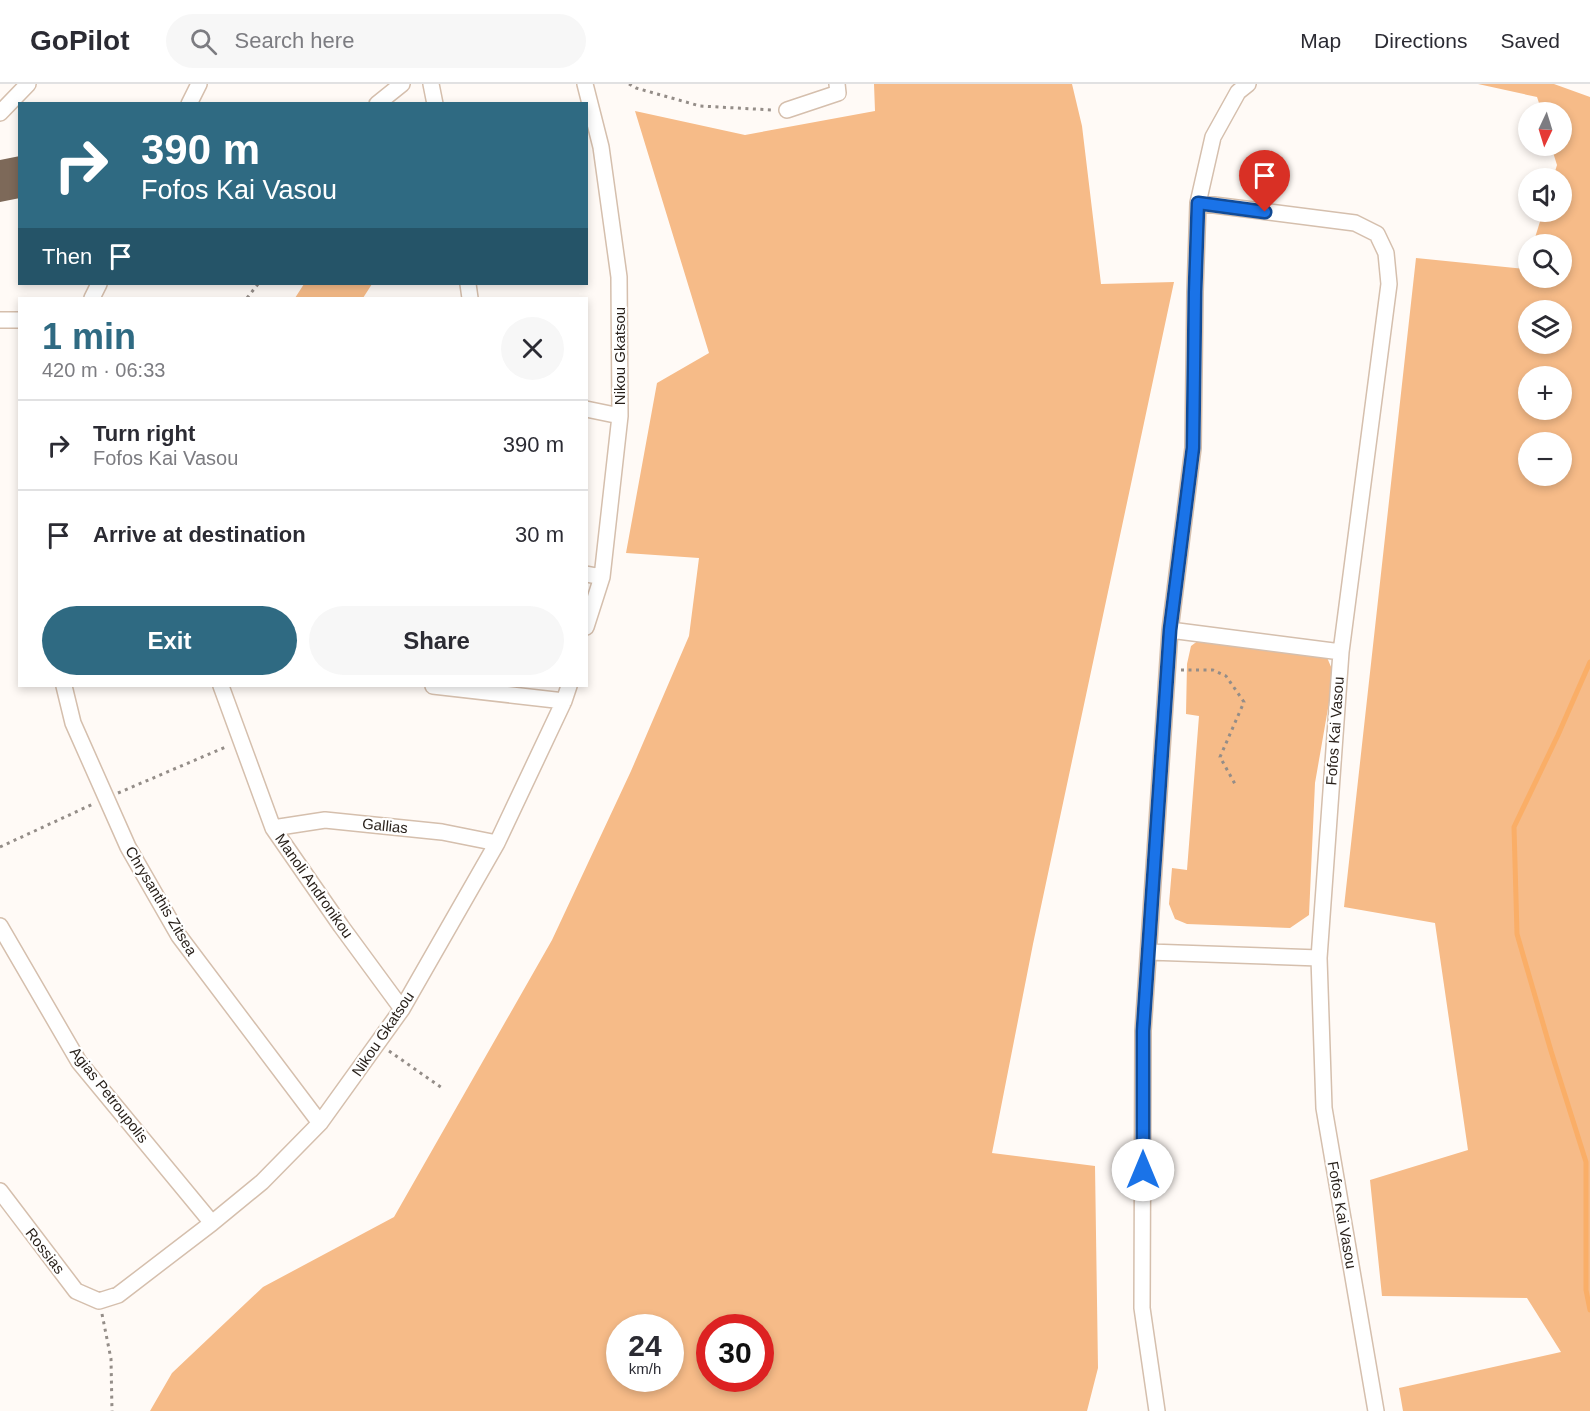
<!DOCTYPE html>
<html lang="en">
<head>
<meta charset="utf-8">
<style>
  :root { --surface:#fff; --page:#f7f7f7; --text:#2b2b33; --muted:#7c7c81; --line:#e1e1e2; --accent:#2f6a82 }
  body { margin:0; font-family:Arial,sans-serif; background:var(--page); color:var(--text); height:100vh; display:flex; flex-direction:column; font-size:22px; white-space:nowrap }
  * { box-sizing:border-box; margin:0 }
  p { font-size:20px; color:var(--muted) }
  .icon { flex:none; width:33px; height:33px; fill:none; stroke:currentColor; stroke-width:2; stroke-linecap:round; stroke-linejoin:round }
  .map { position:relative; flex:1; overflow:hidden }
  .details { position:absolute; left:18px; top:213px; width:570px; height:390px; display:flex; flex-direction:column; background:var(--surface); border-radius:0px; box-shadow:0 3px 9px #0003 }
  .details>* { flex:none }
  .top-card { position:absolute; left:18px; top:18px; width:570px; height:183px; border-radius:0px; box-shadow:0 3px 9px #0003; background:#2f6a82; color:#fff; overflow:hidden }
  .needle { width:39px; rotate:184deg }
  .controls { position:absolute; left:1518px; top:18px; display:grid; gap:12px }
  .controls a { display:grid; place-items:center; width:54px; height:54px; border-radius:50%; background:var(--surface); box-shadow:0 3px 9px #0003; font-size:30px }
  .speed { position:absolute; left:606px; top:1230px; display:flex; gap:12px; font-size:30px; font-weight:700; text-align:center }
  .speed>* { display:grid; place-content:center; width:78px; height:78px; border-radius:50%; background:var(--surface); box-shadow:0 3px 9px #0003; line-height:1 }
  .speed small { font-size:15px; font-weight:400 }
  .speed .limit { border:9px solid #d22; background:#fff; color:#111 }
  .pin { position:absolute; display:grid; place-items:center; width:51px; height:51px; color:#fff; margin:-62px -26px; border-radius:50% 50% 50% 0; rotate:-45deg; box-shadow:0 0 6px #0007 }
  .pin .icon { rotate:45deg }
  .me { position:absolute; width:66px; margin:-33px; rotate:0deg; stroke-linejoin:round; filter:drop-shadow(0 0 4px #0008) }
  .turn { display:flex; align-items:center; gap:21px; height:126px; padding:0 24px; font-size:27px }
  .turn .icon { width:78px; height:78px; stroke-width:2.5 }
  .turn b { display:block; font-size:42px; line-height:51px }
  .then { display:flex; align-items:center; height:57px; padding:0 24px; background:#0003; gap:12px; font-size:22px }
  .round { display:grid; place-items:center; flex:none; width:63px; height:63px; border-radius:32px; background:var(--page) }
  .head { display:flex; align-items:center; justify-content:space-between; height:102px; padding:0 24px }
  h1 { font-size:36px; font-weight:600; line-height:45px; color:var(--accent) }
  .button { display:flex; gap:12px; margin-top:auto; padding:12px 24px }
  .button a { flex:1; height:69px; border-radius:36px; background:var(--accent); color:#fff; font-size:24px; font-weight:600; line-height:69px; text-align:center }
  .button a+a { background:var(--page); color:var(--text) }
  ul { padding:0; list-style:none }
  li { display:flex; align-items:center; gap:18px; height:90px; padding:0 24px; border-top:2px solid var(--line) }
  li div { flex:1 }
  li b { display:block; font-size:22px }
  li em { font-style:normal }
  header { display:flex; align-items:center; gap:36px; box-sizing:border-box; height:84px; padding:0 30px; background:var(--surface); border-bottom:2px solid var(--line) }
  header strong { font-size:28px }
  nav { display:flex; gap:33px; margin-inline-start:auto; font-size:21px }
  .search { width:420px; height:54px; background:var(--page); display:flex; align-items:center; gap:15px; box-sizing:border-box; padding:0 21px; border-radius:33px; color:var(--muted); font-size:22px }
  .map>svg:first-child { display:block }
  .green { fill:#f6bb88; fill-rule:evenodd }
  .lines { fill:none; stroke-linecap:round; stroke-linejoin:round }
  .stream { stroke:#faae67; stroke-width:5 }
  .building { fill:#7d6959 }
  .street-casing { stroke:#d5bfad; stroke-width:18 }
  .path { stroke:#948d88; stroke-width:3; stroke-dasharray:3 4.5; stroke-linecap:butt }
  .street { stroke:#fff; stroke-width:15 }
  .route-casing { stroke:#114b97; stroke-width:15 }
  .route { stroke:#1a73e8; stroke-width:10 }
  .labels { text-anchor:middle; stroke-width:4.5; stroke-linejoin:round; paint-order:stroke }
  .street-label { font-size:15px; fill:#271f19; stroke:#fff }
</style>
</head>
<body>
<header>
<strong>GoPilot</strong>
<div class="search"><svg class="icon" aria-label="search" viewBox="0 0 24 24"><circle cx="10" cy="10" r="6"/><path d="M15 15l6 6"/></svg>Search here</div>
<nav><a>Map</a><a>Directions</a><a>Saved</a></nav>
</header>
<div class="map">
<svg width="1590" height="1327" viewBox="0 0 1590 1327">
  <rect width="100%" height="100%" fill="#fffaf6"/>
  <path class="green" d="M 874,0 L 1072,0 L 1082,42 L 1101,200 L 1174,198 L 1033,860 L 992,1069 L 1095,1082 L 1098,1284 L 1087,1327 L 150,1327 L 172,1289 L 263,1203 L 394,1133 L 552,856 L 631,687 L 689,552 L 699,474 L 626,469 L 657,299 L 709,269 L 635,27 L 745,51 L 875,27 ZM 620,1244 L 670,1244 L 670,1294 L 620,1294 ZM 710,1244 L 760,1244 L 760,1294 L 710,1294 Z
    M 1478,0 L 1554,0 L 1590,13 L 1590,1327 L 1403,1327 L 1399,1304 L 1561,1268 L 1527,1214 L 1382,1212 L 1370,1096 L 1468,1066 L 1435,839 L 1344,823 L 1416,174 L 1525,185 L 1528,175 L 1528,194 L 1562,194 L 1562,160 L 1533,160 L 1543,128 L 1562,128 L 1562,94 L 1553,94 L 1557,81 L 1551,62 L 1562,62 L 1562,28 L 1542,28 L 1537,13 ZM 1562,226 L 1562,260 L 1528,260 L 1528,226 ZM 1528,292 L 1562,292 L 1562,326 L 1528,326 ZM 1528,358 L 1562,358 L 1562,392 L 1528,392 Z
    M 304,200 L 372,200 L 363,214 L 295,214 Z
    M 1203,553 L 1326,571 L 1334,590 L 1315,699 L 1309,831 L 1290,844 L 1187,840 L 1175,835 L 1169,820 L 1172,784 L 1187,786 L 1199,632 L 1186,630 L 1187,580 L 1191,562 Z"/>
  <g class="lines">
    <path class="stream" d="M 1590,578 L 1558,651 L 1514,743 L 1517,850 L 1551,967 L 1586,1078 L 1586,1206 L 1590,1226"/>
  </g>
  <path class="building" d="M 20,72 L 20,90 L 18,91 L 20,114 L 0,118 L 0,76 Z"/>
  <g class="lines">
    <g class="street-casing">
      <path id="street" d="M 431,0 L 435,20
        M 585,0 L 601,63 L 619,193 L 620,332 L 602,493 L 586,543
        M 189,20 L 199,0
        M 377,20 L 402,0
        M 787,26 L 838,9 L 837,0
        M 0,29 L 28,0
        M 1198,119 L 1355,139 L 1377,150 L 1386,169 L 1389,200 L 1341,568 L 1319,874 L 1324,1024 L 1376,1327
        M 468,200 L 470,214
        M 92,214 L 99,200
        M 0,236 L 20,236
        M 586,325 L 620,332
        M 586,490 L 602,493
        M 1170,546 L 1341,568
        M 64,602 L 73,639 L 128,763 L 179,852 L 320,1039
        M 221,602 L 273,744 L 341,842 L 402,925
        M 433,602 L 564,617
        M 273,744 L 325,736 L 442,748 L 497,759
        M 0,842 L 79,978 L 212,1139
        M 1149,868 L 1319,874
        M 0,1107 L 76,1207 L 99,1217 L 118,1211 L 212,1139 L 262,1098 L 320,1039 L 402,925 L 497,759 L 564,617 L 569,602
        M 1157,1327 L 1142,1224 L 1143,947 L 1170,546 L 1193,364 L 1195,208 L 1198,119 L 1213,53 L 1238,8 L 1248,0"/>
    </g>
    <path class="path" d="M 629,0 L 636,4 L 700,22 L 773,26
      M 247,214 L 258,200
      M 1181,586 L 1213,586 L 1226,592 L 1244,618 L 1220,673 L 1235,700
      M 118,709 L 228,662
      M 0,763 L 93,720
      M 389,967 L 442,1004
      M 102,1230 L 111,1275 L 112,1327"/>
    <use href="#street" class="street"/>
  </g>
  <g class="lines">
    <g class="route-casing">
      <path id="route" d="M 1143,1086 L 1143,947 L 1170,546 L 1193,364 L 1195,208 L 1198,119 L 1265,128"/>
    </g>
    <use href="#route" class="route"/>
  </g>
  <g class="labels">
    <g class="street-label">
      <text transform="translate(620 272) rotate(-90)" y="5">Nikou Gkatsou</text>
      <text transform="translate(1335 647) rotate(-86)" y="5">Fofos Kai Vasou</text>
      <text transform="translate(385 742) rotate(6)" y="5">Gallias</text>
      <text transform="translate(314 802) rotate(55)" y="5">Manoli Andronikou</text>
      <text transform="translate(161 817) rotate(59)" y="5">Chrysanthis Zitsea</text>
      <text transform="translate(383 950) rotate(-56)" y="5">Nikou Gkatsou</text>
      <text transform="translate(109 1011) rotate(52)" y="5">Agias Petroupolis</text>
      <text transform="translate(1342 1131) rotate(80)" y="5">Fofos Kai Vasou</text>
      <text transform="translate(45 1167) rotate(52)" y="5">Rossias</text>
    </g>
  </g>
</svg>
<div class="controls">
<a><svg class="needle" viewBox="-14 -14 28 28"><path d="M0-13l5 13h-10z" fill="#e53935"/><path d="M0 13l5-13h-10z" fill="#7c7c81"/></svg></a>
<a><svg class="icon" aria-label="sound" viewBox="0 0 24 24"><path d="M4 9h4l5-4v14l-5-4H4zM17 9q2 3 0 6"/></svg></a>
<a><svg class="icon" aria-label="search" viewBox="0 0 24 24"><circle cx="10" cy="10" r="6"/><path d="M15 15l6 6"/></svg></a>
<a><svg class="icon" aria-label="layers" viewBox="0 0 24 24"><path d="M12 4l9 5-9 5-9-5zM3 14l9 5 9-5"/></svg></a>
<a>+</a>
<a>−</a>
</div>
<div class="speed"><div>24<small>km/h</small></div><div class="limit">30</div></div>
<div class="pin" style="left:1265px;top:128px;background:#d93025"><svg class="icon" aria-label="arrive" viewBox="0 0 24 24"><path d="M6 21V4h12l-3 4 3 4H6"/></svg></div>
<svg class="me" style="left:1143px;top:1086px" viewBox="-20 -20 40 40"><circle r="19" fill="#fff"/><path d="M0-13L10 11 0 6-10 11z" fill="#1a73e8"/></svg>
<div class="top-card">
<div class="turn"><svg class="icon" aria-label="right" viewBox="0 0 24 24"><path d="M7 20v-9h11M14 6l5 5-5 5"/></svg><div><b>390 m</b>Fofos Kai Vasou</div></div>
<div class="then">Then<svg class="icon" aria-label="arrive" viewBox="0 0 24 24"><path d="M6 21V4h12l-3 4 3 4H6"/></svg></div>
</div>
<section class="details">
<div class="head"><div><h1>1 min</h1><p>420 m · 06:33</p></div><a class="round"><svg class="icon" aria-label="close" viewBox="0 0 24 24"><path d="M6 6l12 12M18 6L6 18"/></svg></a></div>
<ul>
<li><svg class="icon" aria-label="right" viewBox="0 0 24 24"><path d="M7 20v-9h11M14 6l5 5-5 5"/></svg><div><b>Turn right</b><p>Fofos Kai Vasou</p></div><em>390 m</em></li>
<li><svg class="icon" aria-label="arrive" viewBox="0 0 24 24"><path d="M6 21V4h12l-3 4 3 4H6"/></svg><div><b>Arrive at destination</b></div><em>30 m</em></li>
</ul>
<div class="button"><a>Exit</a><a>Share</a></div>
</section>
</div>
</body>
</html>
